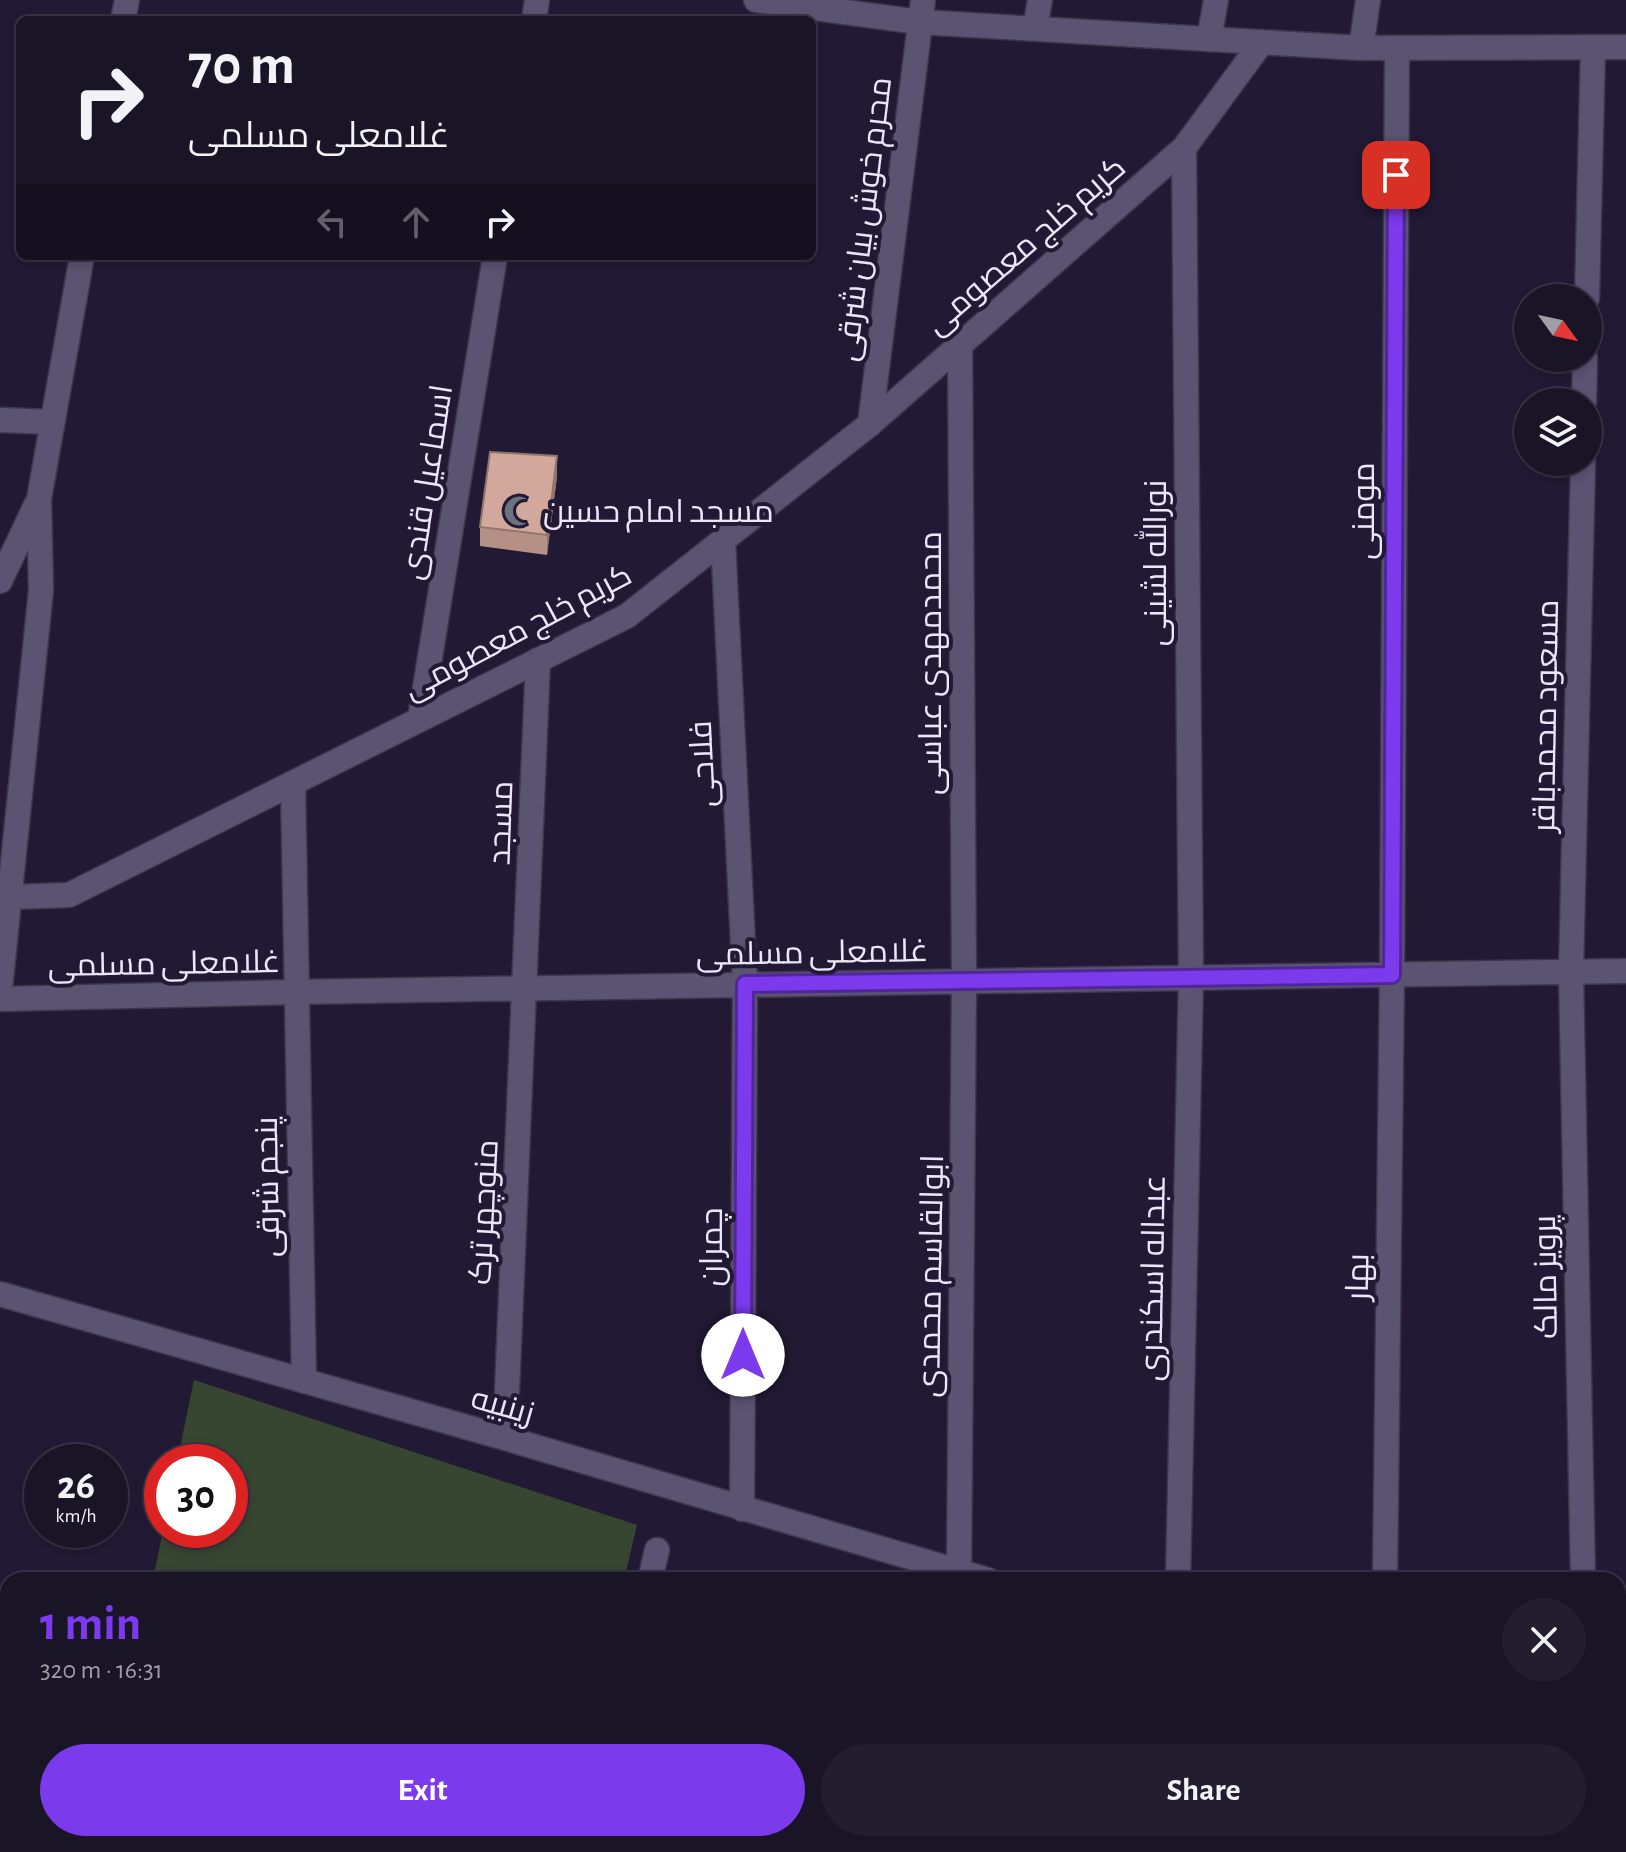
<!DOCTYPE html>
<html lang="en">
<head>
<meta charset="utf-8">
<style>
  :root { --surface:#1a1427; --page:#231d2f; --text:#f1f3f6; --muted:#9f9ea7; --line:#383344; --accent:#7c3aed }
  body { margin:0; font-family:"Alegreya Sans",Cairo,sans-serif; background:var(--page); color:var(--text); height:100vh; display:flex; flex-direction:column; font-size:30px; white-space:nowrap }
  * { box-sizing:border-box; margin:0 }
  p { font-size:26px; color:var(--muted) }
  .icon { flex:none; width:44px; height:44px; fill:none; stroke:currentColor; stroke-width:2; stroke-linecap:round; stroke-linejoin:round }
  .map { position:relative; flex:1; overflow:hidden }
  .sheet { position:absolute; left:0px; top:1572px; width:1626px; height:280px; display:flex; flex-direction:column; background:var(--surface); border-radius:24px 24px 0 0; box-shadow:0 4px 12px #0003,0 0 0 2px var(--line) }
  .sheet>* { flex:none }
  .hud { position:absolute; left:16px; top:16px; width:800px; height:244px; border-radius:12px; box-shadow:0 4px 12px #0003,0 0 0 2px var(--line); background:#1a1427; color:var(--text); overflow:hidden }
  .needle { width:52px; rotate:123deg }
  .controls { position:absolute; left:1514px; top:284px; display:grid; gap:16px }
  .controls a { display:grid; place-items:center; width:88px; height:88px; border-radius:50%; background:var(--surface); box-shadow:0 4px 12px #0003,0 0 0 2px var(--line); font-size:40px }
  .speed { position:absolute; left:24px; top:1444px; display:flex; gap:16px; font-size:40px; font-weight:700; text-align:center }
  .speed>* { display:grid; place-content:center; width:104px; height:104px; border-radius:50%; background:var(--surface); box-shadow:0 4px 12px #0003,0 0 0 2px var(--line); line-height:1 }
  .speed small { font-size:20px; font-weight:400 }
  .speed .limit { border:12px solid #d22; background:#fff; color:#111 }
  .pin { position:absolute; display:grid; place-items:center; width:68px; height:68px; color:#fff; margin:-34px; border-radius:16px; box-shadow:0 4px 12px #0006 }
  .me { position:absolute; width:88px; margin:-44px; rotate:0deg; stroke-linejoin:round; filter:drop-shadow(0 0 6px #0008) }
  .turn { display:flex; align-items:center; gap:28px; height:168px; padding:0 40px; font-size:36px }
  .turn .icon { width:104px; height:104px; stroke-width:2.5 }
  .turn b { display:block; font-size:56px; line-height:68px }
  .lanes { display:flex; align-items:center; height:76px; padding:0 40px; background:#0003; justify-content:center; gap:40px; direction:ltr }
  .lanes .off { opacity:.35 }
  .round { display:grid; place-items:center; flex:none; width:84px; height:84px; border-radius:42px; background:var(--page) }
  .summary { display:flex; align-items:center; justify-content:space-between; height:136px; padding:0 40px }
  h1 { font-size:48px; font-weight:700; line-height:60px; color:var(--accent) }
  .cta { display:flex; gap:16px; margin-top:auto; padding:16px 40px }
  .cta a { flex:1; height:92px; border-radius:48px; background:var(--accent); color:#fff; font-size:32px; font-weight:700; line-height:92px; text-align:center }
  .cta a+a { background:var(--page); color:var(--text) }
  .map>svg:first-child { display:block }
  .green { fill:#374631 }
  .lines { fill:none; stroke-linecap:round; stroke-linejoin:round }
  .minor-casing { stroke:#3d364c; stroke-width:27 }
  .tertiary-casing { stroke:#3d364c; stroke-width:27 }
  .minor { stroke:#5b5372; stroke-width:24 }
  .tertiary { stroke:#5b5372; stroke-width:24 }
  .wall { fill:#b59086 }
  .shaded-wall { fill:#93756d }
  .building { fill:#d2a79c; stroke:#93756d; stroke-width:2 }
  .route-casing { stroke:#51269a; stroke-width:20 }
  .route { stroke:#7c3aed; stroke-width:14 }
  .labels { text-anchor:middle; stroke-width:8; stroke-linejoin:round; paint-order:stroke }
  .street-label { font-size:32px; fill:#ebe7f9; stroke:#221a34 }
  .poi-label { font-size:32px; fill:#ebe7f9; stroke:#221a34; text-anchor:start }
</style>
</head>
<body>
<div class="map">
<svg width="1626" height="1852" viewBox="0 0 1626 1852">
  <rect width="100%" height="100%" fill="#221a34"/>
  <path class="green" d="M 194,1380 L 637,1525 L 624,1580 L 153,1580 L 163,1530 L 230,1530 L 230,1462 L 177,1462 Z
    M 311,1844 L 560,1844 L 558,1852 L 336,1852 Z"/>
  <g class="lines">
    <g class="minor-casing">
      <path id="minor" d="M 534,20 L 537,0
        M 1035,28 L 1040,0
        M 1209,39 L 1216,0
        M 1587,298 L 1593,47
        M 1584,402 L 1585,358
        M 0,420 L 52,422
        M 870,424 L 923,0
        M 1583,462 L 1571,972 L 1583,1580
        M 723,540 L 745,984 L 742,1509
        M 420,719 L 495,256
        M 293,784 L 304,1381
        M 0,999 L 295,992 L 1626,971
        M 0,1294 L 505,1438 L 988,1580
        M 505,1438 L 538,660
        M 959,1572 L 964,981 L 960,344
        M 650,1580 L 657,1550
        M 1178,1580 L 1191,978 L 1184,148
        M 1385,1580 L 1392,975 L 1397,48
        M 1618,1800 L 1626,1803
        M 88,1852 L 89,1844
        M 586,1852 L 587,1844
        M 851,1852 L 853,1844
        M 1049,1852 L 1051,1844
        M 1263,1852 L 1265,1844
        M 1566,1852 L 1569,1844"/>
    </g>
    <g class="tertiary-casing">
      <path id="tertiary" d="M 756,0 L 919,22 L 1361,48 L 1626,47
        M 123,20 L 127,0
        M 1361,48 L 1368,0
        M 0,581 L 36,505
        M 10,897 L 69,895 L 627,616 L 870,424 L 1184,148 L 1262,42
        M 0,989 L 41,590 L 39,499 L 82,256
        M 0,1785 L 8,1788
        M 206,1844 L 235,1852"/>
    </g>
    <use href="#minor" class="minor"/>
    <use href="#tertiary" class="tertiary"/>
  </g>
  <path class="wall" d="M 557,476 L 547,555 L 480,546 L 480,527 Z"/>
  <path class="shaded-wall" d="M 557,456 L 557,476 L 547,555 L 547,535 Z"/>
  <path class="building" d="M 490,452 L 557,456 L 547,535 L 480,527 Z"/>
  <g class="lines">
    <g class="route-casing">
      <path id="route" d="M 743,1355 L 745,984 L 1392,975 L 1396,175"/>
    </g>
    <use href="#route" class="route"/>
  </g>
  <defs>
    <g id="mosque-bare" transform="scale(2.4)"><path d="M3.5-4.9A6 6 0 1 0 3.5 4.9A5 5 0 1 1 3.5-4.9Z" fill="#6b7280" stroke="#221a34" stroke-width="2.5" paint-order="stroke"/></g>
  </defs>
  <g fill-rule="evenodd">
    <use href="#mosque-bare" x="519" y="511"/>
  </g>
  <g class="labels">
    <g class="street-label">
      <text transform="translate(863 219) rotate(-83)" y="11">محرم خوش بیان شرقی</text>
      <text transform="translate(1025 245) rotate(-41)" y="11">کریم خلج معصومی</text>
      <text transform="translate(426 482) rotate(-81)" y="11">اسماعیل قندی</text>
      <text transform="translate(1363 511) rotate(-90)" y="11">مومنی</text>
      <text transform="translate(1155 563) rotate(-90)" y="11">نورالله لشینی</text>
      <text transform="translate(517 631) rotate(-28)" y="11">کریم خلج معصومی</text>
      <text transform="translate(930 663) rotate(-90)" y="11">محمدمهدی عباسی</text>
      <text transform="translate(1545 716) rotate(-89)" y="11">مسعود محمدباقر</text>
      <text transform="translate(702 764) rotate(-93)" y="11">فلاحی</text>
      <text transform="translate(500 823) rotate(-88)" y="11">مسجد</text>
      <text transform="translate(812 952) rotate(-1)" y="11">غلامعلی مسلمی</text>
      <text transform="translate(164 963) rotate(-1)" y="11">غلامعلی مسلمی</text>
      <text transform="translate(267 1187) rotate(-91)" y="11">پنجم شرقی</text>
      <text transform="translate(483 1212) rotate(-87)" y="11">منوچهر ترک</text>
      <text transform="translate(711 1247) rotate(-90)" y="11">چمران</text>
      <text transform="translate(930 1276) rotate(-89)" y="11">ابوالقاسم محمدی</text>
      <text transform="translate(1357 1277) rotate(-89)" y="11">بهار</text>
      <text transform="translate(1545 1277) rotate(-91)" y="11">پرویز مالک</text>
      <text transform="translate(1152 1278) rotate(-89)" y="11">عبداله اسکندری</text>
      <text transform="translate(503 1405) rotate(16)" y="11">زینبیه</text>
    </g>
    <g class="poi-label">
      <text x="543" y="522">مسجد امام حسین</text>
    </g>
  </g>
</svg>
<div class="controls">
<a><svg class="needle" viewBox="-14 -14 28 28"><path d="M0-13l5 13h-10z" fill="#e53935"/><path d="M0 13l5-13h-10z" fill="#9f9ea7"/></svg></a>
<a><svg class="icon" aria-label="layers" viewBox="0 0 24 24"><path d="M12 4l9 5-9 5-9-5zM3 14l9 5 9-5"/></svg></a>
</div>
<div class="speed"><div>26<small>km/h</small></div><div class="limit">30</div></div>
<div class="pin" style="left:1396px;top:175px;background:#d93025"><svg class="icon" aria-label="arrive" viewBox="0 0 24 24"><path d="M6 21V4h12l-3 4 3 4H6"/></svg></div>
<svg class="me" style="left:743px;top:1355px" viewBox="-20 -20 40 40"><circle r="19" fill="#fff"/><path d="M0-13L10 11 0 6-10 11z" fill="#7c3aed"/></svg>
<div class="hud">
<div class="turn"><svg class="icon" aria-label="right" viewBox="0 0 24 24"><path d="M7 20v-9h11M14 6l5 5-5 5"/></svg><div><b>70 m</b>غلامعلی مسلمی</div></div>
<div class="lanes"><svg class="icon off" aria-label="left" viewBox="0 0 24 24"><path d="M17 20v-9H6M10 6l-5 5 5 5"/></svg><svg class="icon off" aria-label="ahead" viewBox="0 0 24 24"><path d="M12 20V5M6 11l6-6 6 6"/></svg><svg class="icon" aria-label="right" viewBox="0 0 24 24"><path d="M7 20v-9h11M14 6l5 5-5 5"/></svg></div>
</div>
<section class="sheet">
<div class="summary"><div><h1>1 min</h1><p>320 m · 16:31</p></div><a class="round"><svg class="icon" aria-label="close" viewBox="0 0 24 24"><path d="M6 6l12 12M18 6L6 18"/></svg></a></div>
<div class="cta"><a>Exit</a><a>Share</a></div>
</section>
</div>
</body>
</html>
